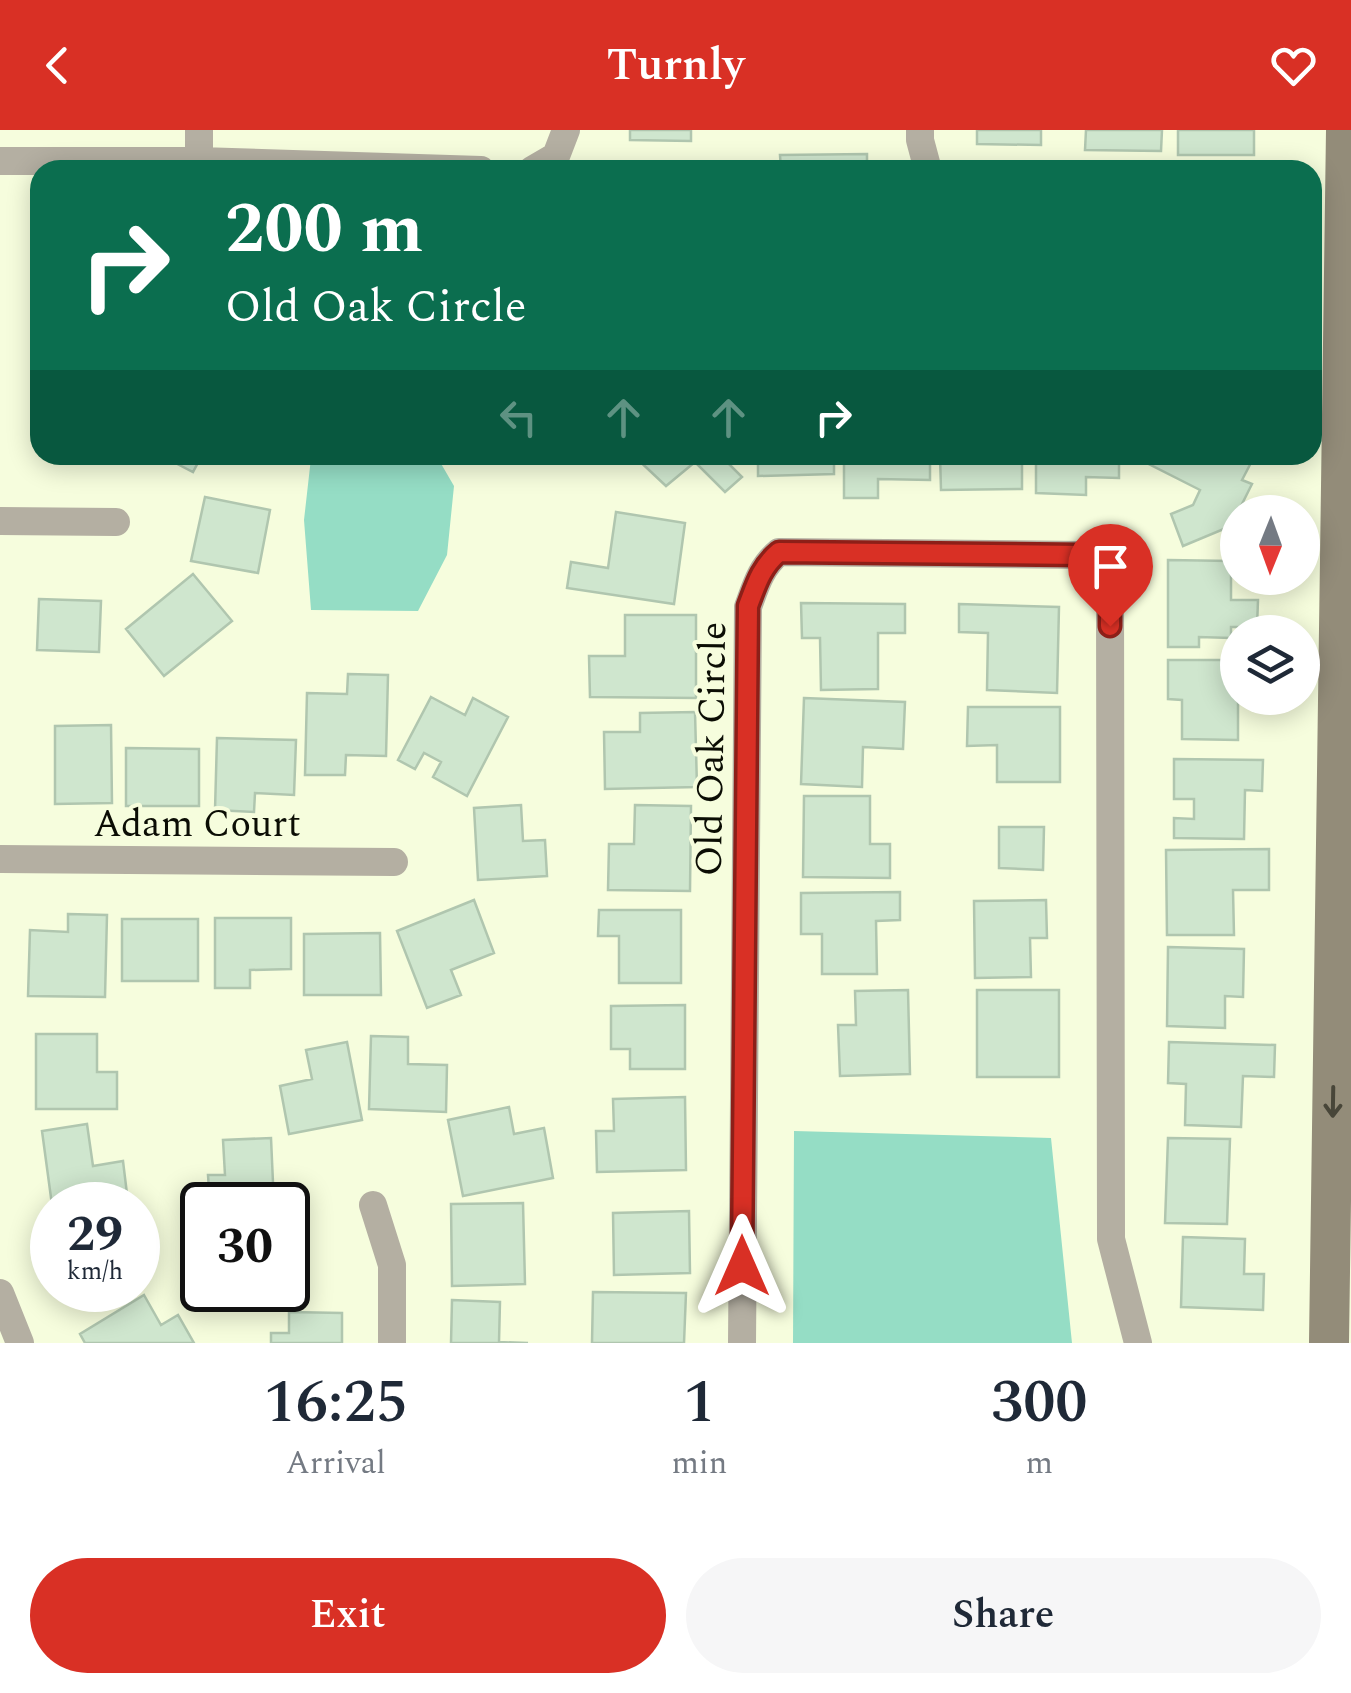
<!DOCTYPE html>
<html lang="en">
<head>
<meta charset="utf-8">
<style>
  :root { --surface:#fff; --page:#f6f6f7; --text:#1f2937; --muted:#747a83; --accent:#d93025 }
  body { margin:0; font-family:Spectral,serif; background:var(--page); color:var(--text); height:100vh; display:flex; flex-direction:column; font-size:38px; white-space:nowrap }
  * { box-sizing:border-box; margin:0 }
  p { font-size:32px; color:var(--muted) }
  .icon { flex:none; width:55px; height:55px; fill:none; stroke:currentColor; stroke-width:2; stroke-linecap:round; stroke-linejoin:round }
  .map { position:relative; height:1213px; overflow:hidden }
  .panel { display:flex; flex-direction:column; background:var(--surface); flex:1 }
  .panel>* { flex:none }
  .guide { position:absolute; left:30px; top:30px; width:1292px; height:305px; border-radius:30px; box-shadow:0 5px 25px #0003; background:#0b6e4f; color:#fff; overflow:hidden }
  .needle { width:65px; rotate:181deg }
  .buttons { position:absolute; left:1220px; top:365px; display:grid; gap:20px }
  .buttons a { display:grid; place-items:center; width:100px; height:100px; border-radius:50%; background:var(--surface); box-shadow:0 5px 25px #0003; font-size:50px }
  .speed { position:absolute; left:30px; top:1052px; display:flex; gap:20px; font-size:50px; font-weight:700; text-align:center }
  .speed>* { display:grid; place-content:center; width:130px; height:130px; border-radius:50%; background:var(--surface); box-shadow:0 5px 25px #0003; line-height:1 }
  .speed small { font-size:25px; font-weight:400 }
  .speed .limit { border:5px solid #111; border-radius:15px; background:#fff; color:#111 }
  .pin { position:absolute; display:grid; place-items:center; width:85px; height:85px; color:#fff; margin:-102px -42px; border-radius:50% 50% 50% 0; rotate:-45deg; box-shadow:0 0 10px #0007 }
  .pin .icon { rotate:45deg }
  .me { position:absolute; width:110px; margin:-55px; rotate:0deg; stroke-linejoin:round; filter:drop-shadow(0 0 8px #0008) }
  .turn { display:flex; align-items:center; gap:35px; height:210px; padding:0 30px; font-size:45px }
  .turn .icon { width:130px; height:130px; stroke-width:2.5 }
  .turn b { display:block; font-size:70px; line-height:85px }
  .lanes { display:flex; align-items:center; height:95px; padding:0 30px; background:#0003; justify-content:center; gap:50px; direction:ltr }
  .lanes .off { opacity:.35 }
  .eta { display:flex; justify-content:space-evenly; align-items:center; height:170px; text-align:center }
  .eta b { font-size:60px; font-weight:600; line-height:70px }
  .primary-button { display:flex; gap:20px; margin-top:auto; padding:20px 30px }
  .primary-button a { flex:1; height:115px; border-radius:60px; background:var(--accent); color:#fff; font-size:40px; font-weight:600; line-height:115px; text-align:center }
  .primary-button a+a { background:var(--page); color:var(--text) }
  header { display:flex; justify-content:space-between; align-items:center; height:130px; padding:0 30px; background:var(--accent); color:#fff; font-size:45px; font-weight:600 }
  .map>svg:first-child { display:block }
  .water { fill:#95ddc5 }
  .building { fill:#cfe6ce; stroke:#b0c6af; stroke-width:2.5 }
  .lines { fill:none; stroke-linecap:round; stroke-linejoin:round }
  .street { stroke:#b4afa2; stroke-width:28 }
  .secondary { stroke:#938c79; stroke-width:40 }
  .oneway { stroke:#484639 }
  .route-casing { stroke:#8d1f18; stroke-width:25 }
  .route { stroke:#d93025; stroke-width:18 }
  .labels { text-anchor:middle; stroke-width:8; stroke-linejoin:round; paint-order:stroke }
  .street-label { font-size:38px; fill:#0b0d04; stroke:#f6fddd }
</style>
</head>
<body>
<header><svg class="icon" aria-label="back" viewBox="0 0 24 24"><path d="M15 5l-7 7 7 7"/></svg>Turnly<svg class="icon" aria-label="heart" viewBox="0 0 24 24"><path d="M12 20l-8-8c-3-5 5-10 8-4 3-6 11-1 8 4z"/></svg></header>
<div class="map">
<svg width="1351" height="1213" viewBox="0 0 1351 1213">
  <rect width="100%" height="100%" fill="#f6fddd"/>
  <path class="water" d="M 323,325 L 436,325 L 454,356 L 447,425 L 418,481 L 311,480 L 304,390 L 311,328 Z
    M 794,1001 L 1051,1008 L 1072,1213 L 793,1213 Z"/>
  <path class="building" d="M 630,0 L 691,0 L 691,11 L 630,10 Z
    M 977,0 L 1041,0 L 1041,15 L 977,14 Z
    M 1086,0 L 1162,0 L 1161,21 L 1085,20 Z
    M 1178,0 L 1254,0 L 1254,25 L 1178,25 Z
    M 867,24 L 867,40 L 781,40 L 780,25 Z
    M 160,325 L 202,325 L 193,342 Z
    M 633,325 L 720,325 L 742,347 L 725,362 L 695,332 L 666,356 Z
    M 758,325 L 834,325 L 834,344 L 758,346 Z
    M 844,325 L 930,325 L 930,350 L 878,349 L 878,368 L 844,368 Z
    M 940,325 L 1022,325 L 1022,359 L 941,360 Z
    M 1036,325 L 1119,325 L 1119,348 L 1086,347 L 1086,365 L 1036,363 Z
    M 1140,325 L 1255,325 L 1242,350 L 1252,354 L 1231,396 L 1183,416 L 1171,384 L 1193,375 L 1200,360 L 1139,329 Z
    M 205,367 L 270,380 L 258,443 L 191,431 Z
    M 616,382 L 685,393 L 674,474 L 567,458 L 571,432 L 608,438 Z
    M 1168,430 L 1231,431 L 1231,470 L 1258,470 L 1257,497 L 1231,497 L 1231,508 L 1199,507 L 1199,517 L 1168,517 Z
    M 193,444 L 232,491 L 164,546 L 126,499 Z
    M 39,469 L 101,471 L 99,522 L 37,520 Z
    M 801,473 L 905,474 L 905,503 L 878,503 L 878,559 L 821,560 L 820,508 L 802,508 Z
    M 959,474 L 1059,477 L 1057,563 L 987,560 L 988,503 L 959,502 Z
    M 625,485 L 696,485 L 696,568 L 590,567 L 589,526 L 625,526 Z
    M 1168,530 L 1238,530 L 1238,610 L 1182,609 L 1182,570 L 1168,569 Z
    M 348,544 L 388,545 L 386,626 L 346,625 L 345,645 L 305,645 L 307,563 L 347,564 Z
    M 431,567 L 465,585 L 473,568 L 508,587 L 467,666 L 433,647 L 441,632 L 424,623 L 415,639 L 398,630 Z
    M 804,568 L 905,572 L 903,619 L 863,617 L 862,657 L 801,654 Z
    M 968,577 L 1060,577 L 1060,652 L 997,652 L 997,615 L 967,616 Z
    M 695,582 L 697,657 L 605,659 L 604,602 L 640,602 L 640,583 Z
    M 111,595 L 112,673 L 55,674 L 55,596 Z
    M 217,608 L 296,610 L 294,665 L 255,663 L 254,682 L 215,680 Z
    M 126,618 L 199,619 L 199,676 L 126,676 Z
    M 1174,629 L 1263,630 L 1262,661 L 1245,660 L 1244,709 L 1174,708 L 1174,688 L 1194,689 L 1194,669 L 1174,669 Z
    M 804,666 L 870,666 L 870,714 L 890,714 L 890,748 L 803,747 Z
    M 521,675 L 523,711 L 545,710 L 547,746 L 478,750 L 474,678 Z
    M 635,675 L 691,676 L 690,761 L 608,760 L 609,714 L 634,714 Z
    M 999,697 L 1044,697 L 1043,740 L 999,738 Z
    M 1269,719 L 1269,760 L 1233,760 L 1234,805 L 1167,805 L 1166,720 Z
    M 900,762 L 900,790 L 876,791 L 877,844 L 822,844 L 822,804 L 801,804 L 801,763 Z
    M 474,770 L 494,823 L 451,840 L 461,865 L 427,878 L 397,801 Z
    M 1046,770 L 1047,808 L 1030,808 L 1031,847 L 975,848 L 974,771 Z
    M 599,780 L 681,780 L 681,853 L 619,853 L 619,806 L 598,806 Z
    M 68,784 L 107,785 L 105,867 L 28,866 L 30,800 L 68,802 Z
    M 215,788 L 291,788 L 291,839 L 250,840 L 250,858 L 215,858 Z
    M 122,789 L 198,789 L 198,851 L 122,851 Z
    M 380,803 L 381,865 L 304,865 L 304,804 Z
    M 1168,817 L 1244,819 L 1243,867 L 1225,866 L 1225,898 L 1167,896 Z
    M 908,860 L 910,944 L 840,946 L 838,895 L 856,895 L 855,861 Z
    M 977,860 L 1059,860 L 1059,947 L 977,947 Z
    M 685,875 L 685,939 L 630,939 L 630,919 L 611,919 L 611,876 Z
    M 36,904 L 97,904 L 97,942 L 117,942 L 117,979 L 36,979 Z
    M 371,906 L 408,907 L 408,934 L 447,935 L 446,982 L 369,979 Z
    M 347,912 L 362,990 L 289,1004 L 280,956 L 312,949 L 306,920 Z
    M 1169,912 L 1275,915 L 1274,947 L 1243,946 L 1241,997 L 1185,995 L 1186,954 L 1168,953 Z
    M 685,967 L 686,1040 L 597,1042 L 596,1001 L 614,1001 L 613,969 Z
    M 509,977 L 514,1004 L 544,998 L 553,1048 L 463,1066 L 448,990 Z
    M 87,994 L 93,1036 L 123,1031 L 127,1064 L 52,1075 L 42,1001 Z
    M 271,1008 L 274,1075 L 210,1075 L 208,1045 L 225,1045 L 223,1010 Z
    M 1168,1008 L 1230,1009 L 1227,1094 L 1165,1093 Z
    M 523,1073 L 525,1154 L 452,1156 L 451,1074 Z
    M 689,1081 L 690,1143 L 614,1145 L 613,1083 Z
    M 288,1088 L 300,1088 L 303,1166 L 243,1168 L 243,1160 L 288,1160 Z
    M 1183,1107 L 1245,1109 L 1244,1144 L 1264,1144 L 1263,1180 L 1181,1177 Z
    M 66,1160 L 107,1160 L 72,1174 Z
    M 593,1162 L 686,1163 L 684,1213 L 592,1213 Z
    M 144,1165 L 161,1195 L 178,1185 L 194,1213 L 85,1213 L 80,1204 Z
    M 452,1170 L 500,1172 L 499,1212 L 528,1213 L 451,1213 Z
    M 289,1182 L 342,1183 L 342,1213 L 271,1213 L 271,1203 L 289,1203 Z"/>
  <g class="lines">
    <path class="street" d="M 920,0 L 920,10 L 928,40
      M 0,31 L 199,31 L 481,40
      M 199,31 L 199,0
      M 532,40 L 556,26 L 566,0
      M 0,391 L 116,392
      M 0,729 L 394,732
      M 373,1075 L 392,1135 L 392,1213
      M 0,1163 L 20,1213
      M 742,1213 L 748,477 C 756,455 761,437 779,422 L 1082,425 L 1099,438 L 1110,457 L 1111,1109 L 1138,1213"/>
    <path class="secondary" d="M 1329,1213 L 1346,0"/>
  </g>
  <defs><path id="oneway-shaft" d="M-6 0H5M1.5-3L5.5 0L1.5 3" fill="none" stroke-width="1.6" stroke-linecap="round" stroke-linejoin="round" transform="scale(2.5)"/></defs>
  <use class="oneway" href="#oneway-shaft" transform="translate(1333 972) rotate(91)"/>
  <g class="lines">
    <g class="route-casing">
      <path id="route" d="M 742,1136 L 748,476 C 756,455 761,437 779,422 L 1082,425 C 1112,448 1110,461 1110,496"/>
    </g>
    <use href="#route" class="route"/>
  </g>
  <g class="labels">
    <g class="street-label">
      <text transform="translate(710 619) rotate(-89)" y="13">Old Oak Circle</text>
      <text x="197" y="706">Adam Court</text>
    </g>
  </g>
</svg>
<div class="buttons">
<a><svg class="needle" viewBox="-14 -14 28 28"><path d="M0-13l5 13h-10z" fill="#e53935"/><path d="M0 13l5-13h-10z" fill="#747a83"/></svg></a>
<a><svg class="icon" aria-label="layers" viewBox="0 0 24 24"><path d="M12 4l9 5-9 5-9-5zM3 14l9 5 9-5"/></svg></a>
</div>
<div class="speed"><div>29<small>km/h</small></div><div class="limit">30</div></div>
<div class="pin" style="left:1110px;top:496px;background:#d93025"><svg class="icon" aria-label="arrive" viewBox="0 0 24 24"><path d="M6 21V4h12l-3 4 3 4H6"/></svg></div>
<svg class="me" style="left:742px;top:1136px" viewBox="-20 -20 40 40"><path d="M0-17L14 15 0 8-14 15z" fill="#d93025" stroke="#fff" stroke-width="4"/></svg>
<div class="guide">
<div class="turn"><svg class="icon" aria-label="right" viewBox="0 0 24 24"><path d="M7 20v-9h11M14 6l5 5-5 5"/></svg><div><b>200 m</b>Old Oak Circle</div></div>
<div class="lanes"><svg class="icon off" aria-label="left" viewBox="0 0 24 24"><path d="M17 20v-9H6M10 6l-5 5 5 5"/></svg><svg class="icon off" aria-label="ahead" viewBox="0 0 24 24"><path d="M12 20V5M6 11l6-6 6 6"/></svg><svg class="icon off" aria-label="ahead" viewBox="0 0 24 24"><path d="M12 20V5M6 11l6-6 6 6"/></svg><svg class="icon" aria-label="right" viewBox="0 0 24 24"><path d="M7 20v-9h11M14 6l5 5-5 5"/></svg></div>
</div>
</div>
<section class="panel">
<div class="eta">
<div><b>16:25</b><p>Arrival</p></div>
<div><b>1</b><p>min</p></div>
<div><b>300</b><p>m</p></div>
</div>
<div class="primary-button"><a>Exit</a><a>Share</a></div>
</section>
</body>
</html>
